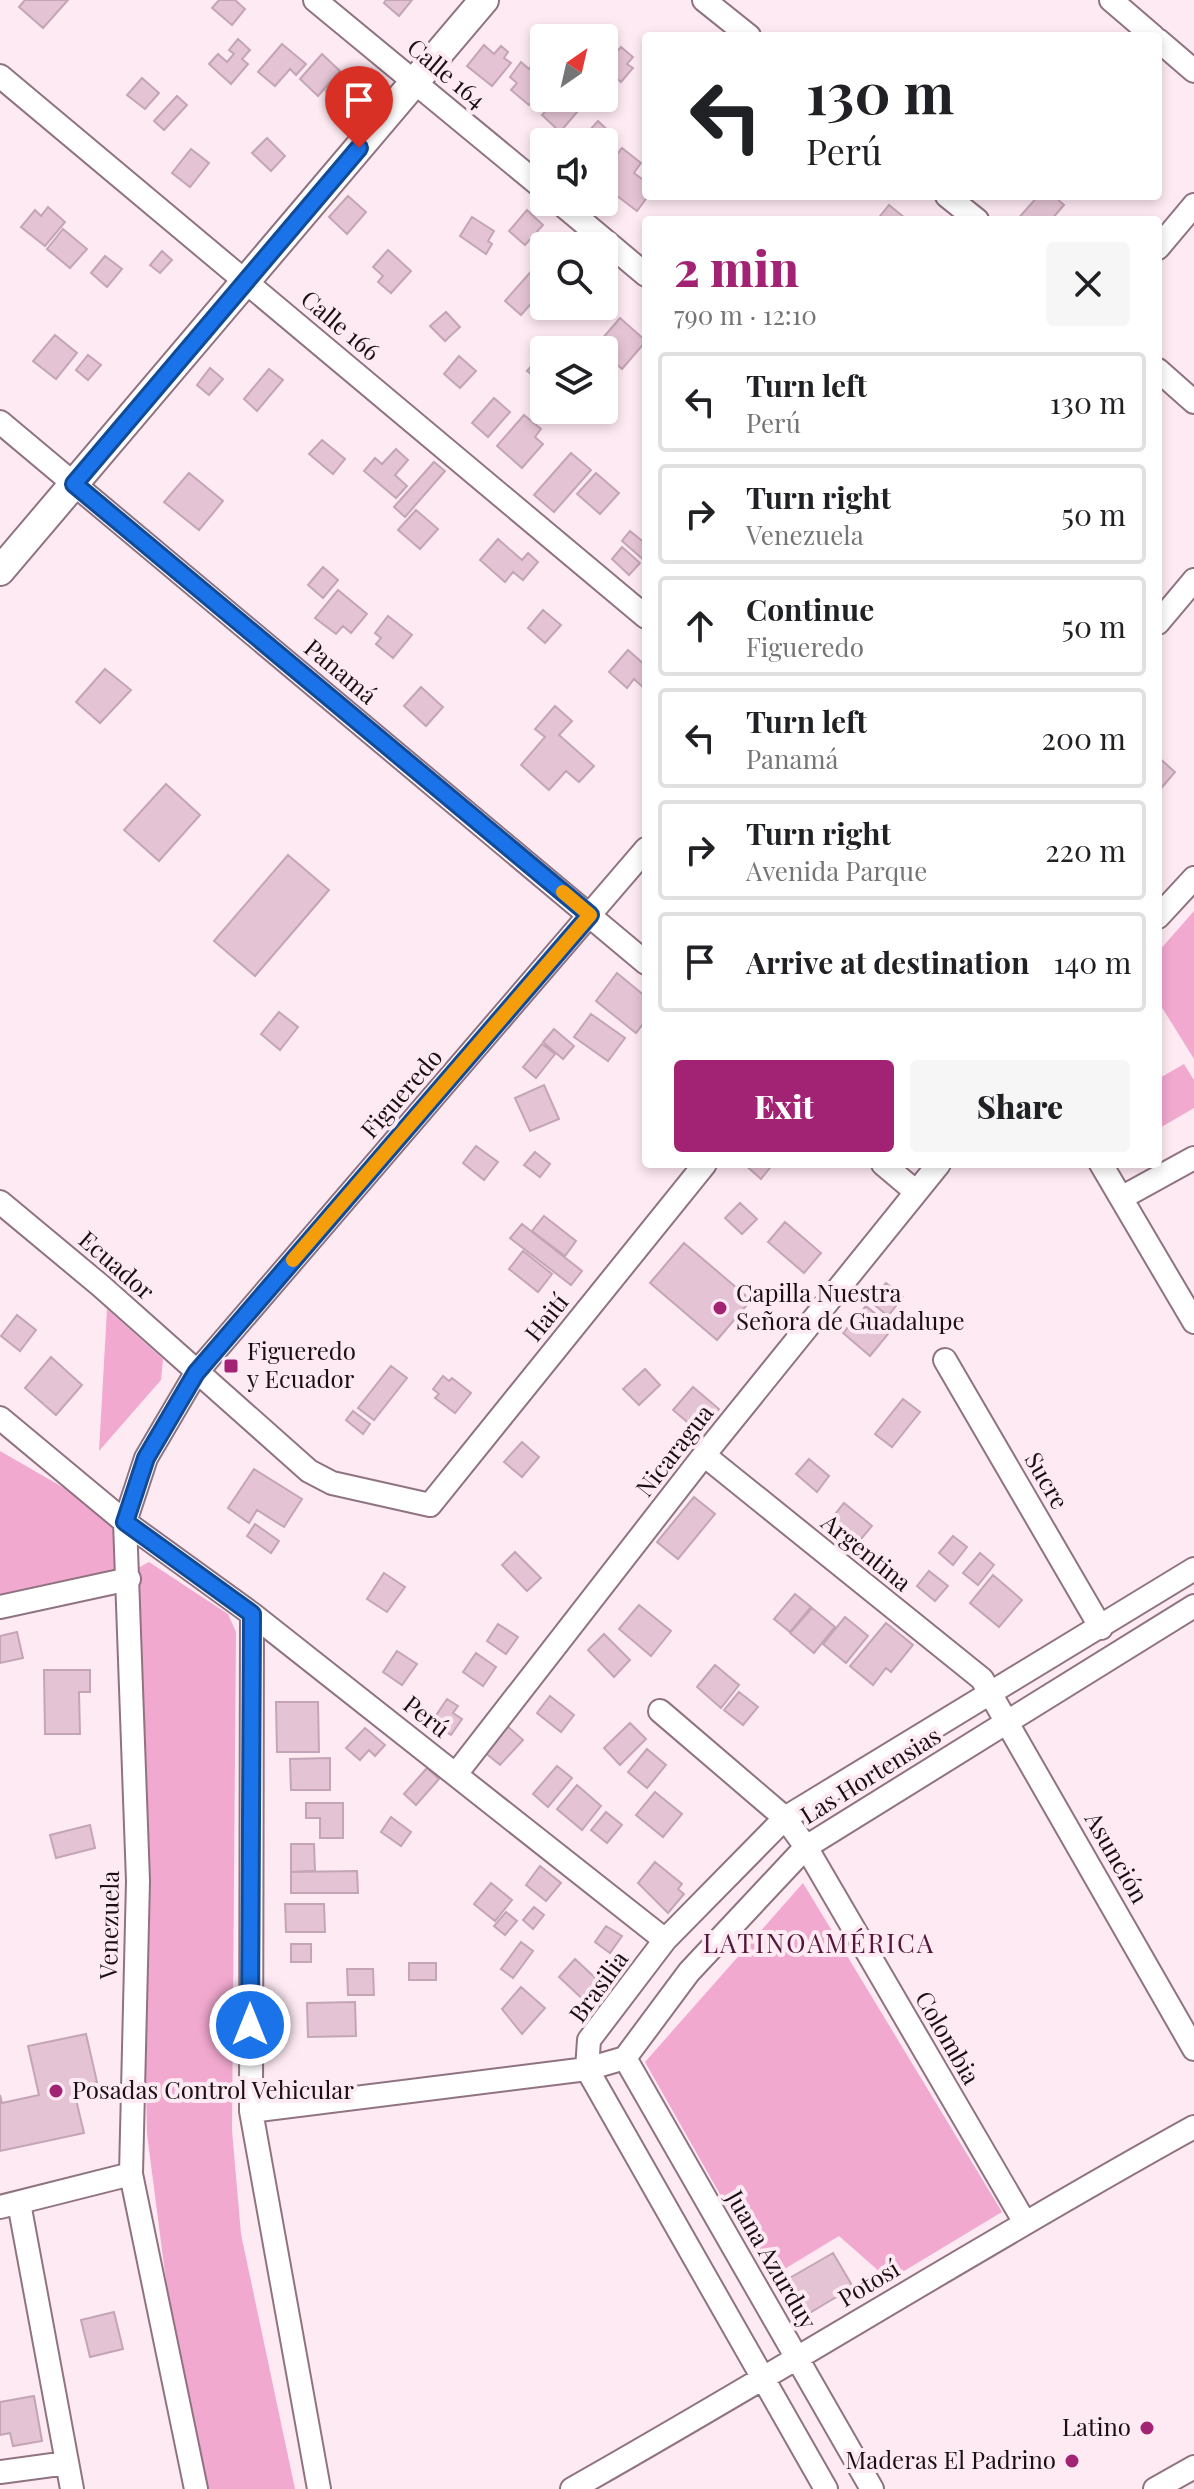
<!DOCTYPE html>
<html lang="en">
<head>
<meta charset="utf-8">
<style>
  :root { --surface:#fff; --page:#f6f6f6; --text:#202124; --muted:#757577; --line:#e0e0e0; --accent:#a22274 }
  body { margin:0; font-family:"Playfair Display",serif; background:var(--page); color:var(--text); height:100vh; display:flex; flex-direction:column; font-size:30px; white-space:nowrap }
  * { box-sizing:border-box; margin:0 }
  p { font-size:26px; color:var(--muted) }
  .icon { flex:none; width:44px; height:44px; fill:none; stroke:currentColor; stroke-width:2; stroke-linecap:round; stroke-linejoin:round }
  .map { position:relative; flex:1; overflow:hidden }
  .side { position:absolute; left:642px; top:216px; width:520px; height:952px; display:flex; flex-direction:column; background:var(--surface); border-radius:8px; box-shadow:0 4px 12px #0003 }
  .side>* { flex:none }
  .guide { position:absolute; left:642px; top:32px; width:520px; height:168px; border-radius:8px; box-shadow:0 4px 12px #0003; background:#fff; color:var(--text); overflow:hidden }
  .needle { width:52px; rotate:34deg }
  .controls { position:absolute; left:530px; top:24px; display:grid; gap:16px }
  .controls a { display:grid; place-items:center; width:88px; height:88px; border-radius:8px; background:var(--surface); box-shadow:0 4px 12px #0003; font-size:40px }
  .pin { position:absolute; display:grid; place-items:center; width:68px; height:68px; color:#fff; margin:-82px -34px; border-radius:50% 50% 50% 0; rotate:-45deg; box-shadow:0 0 8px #0007 }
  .pin .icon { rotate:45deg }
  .me { position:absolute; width:88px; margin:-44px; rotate:0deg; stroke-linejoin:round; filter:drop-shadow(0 0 6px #0008) }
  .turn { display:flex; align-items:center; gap:28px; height:168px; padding:0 32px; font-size:36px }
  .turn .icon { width:104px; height:104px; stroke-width:2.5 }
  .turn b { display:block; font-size:56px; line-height:68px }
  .round { display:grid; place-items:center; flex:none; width:84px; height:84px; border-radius:8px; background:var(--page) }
  .head { display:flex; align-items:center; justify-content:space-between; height:136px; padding:0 32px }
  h1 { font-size:48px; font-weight:800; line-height:60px; color:var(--accent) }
  .cta { display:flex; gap:16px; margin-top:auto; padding:16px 32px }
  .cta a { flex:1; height:92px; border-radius:8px; background:var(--accent); color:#fff; font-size:32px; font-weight:800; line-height:92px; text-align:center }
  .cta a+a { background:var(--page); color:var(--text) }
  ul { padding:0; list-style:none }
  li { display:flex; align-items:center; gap:24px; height:100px; margin:0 16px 12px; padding:0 16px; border:4px solid var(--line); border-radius:8px }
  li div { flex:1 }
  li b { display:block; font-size:30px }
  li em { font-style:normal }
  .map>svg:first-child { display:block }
  .green { fill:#f2a9cf }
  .building { fill:#e4c4d4; stroke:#c4a5b5; stroke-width:2 }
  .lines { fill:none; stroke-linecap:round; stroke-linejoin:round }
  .minor-casing { stroke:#907381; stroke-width:26 }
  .tertiary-casing { stroke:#907381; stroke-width:32 }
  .minor { stroke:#fff; stroke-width:22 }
  .tertiary { stroke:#fff; stroke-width:28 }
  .route-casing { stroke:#114b97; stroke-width:20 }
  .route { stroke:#1a73e8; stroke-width:14 }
  .slow { stroke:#f59e0b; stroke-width:14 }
  .poi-dot { fill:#a22274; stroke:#feeaf3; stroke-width:3 }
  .labels { text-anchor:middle; stroke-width:8; stroke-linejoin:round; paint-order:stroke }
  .street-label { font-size:24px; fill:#190f14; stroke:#feeaf3 }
  .poi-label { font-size:24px; fill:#190f14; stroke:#feeaf3; text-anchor:start }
  .neighbourhood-label { font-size:26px; letter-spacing:2px; fill:#53173b; stroke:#feeaf3 }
</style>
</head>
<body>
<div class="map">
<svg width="1194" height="2489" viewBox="0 0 1194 2489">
  <rect width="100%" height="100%" fill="#feeaf3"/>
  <path class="green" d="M 1194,911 L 1194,1059 L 1158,1001 L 1158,952 Z
    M 1184,1064 L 1194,1080 L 1194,1108 L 1158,1129 L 1158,1079 Z
    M 107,1309 L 163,1359 L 161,1380 L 99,1451 Z
    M 0,1451 L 111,1515 L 126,1587 L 0,1613 Z
    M 149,1562 L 228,1614 L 236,1632 L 232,2130 L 241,2234 L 295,2489 L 201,2489 L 185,2428 L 147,2134 L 136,1569 Z
    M 803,1883 L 1002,2212 L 889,2280 L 839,2236 L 768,2279 L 645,2062 Z"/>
  <path class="building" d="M 25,0 L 68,0 L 43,28 L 19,7 Z
    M 219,0 L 235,0 L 245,9 L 232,25 L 212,8 Z
    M 386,0 L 412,0 L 399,16 L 384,3 Z
    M 238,39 L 250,50 L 242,59 L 248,64 L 231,84 L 209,64 L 218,54 L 227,62 L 234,54 L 229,50 Z
    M 282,44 L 306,64 L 296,75 L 290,69 L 275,86 L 258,72 Z
    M 484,45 L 494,54 L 501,46 L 508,52 L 504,58 L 511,63 L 492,86 L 467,66 Z
    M 606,46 L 615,54 L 621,47 L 633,57 L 627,64 L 633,68 L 621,82 L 604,68 Z
    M 322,54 L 340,71 L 318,96 L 300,79 Z
    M 521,62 L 529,69 L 534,62 L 544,70 L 544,87 L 529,105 L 511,90 L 517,83 L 510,77 Z
    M 338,75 L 352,87 L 339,102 L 326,91 Z
    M 142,78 L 159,93 L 145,109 L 127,95 Z
    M 177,96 L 187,105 L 164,130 L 154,121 Z
    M 557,98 L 575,98 L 583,105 L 560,132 L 542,115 Z
    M 598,121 L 616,138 L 608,147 L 601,140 L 579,142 Z
    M 267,138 L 285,156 L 271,171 L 252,153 Z
    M 622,148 L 641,163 L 634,173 L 646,182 L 648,196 L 637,211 L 604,186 L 604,171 Z
    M 191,149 L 209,163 L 190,187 L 172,173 Z
    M 348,196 L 366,212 L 347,234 L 329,217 Z
    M 1038,196 L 1054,196 L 1064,205 L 1051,220 L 1017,220 Z
    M 889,205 L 905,218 L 908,220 L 877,220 Z
    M 48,207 L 65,222 L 45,246 L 21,227 L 35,210 L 41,216 Z
    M 527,210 L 543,225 L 525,245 L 509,231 Z
    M 472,217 L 494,231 L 488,241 L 492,244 L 486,254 L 460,236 Z
    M 63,229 L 87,249 L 70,268 L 47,249 Z
    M 388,250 L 411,271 L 391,293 L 378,282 L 383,276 L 373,267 Z
    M 162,251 L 172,260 L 160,273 L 150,265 Z
    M 105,256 L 122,269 L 107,287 L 91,273 Z
    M 535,267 L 544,275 L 544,289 L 521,315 L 505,301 Z
    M 446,312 L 460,327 L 445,341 L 430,326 Z
    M 620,318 L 646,341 L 622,369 L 596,346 Z
    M 55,335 L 77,353 L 56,379 L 33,361 Z
    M 543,353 L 544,354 L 544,385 L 527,371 Z
    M 88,355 L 101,365 L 88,380 L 76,370 Z
    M 459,356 L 476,371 L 460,388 L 444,374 Z
    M 210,368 L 223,379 L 209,395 L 197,385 Z
    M 269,369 L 283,380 L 257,411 L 244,399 Z
    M 494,398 L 510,412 L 488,437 L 472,423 Z
    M 524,415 L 541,429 L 535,437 L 543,444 L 522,468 L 497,446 Z
    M 322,440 L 345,459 L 333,474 L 309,454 Z
    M 396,449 L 408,460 L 395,475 L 407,486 L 396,498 L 364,471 L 375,458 L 382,464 Z
    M 571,453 L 591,470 L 554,512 L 534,495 Z
    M 434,462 L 445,471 L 405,517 L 394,507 Z
    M 189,473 L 223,501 L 199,530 L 164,502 Z
    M 596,473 L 619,493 L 600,514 L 577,494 Z
    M 416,510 L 438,529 L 420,549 L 398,530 Z
    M 630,531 L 646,544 L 646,562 L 622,541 Z
    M 498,539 L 522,560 L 528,553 L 538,562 L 523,580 L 513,572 L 505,582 L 480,560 Z
    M 622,547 L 640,563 L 629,575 L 612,559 Z
    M 323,567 L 338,580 L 323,598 L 308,585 Z
    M 338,590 L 367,614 L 351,633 L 343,626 L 336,634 L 315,618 Z
    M 543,610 L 561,625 L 545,643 L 528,628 Z
    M 388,616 L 412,635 L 393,658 L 376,644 L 381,638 L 375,633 Z
    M 628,650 L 646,666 L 646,690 L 634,679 L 627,688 L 609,672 Z
    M 105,669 L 131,690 L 100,723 L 76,702 Z
    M 421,687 L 443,707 L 426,726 L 404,706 Z
    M 555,706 L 572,721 L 559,735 L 594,766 L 579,782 L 566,771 L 549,790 L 521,765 L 545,737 L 535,729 Z
    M 1158,757 L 1175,772 L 1158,792 Z
    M 166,784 L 200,815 L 159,861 L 124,830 Z
    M 288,855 L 329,890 L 255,976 L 214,941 Z
    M 617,973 L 646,997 L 646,1020 L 636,1033 L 596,1001 Z
    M 279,1012 L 298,1027 L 280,1050 L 261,1034 Z
    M 591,1014 L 625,1038 L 608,1061 L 574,1037 Z
    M 554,1029 L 574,1046 L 563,1059 L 543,1042 Z
    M 542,1044 L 555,1054 L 536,1078 L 523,1067 Z
    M 544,1085 L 559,1119 L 530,1131 L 515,1098 Z
    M 476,1146 L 498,1162 L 484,1180 L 463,1163 Z
    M 535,1152 L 550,1164 L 540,1177 L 524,1165 Z
    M 744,1164 L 773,1164 L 761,1179 Z
    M 740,1203 L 757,1219 L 742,1234 L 725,1218 Z
    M 544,1216 L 576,1241 L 565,1256 L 532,1231 Z
    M 785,1222 L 821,1253 L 804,1273 L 768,1242 Z
    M 522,1224 L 582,1271 L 571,1285 L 510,1238 Z
    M 684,1243 L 751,1300 L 717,1340 L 650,1283 Z
    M 523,1251 L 552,1274 L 538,1292 L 509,1269 Z
    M 886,1283 L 903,1297 L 888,1316 L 871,1302 Z
    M 866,1306 L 893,1328 L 870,1356 L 843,1333 Z
    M 17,1315 L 36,1330 L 20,1351 L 1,1336 Z
    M 51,1357 L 82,1385 L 56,1415 L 25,1388 Z
    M 391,1366 L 407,1378 L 374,1420 L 358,1408 Z
    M 645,1369 L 660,1385 L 639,1405 L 623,1389 Z
    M 443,1376 L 449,1381 L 452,1378 L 471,1393 L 455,1413 L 435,1398 L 439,1394 L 433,1389 Z
    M 693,1387 L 719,1409 L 699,1432 L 673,1410 Z
    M 903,1399 L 920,1412 L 892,1447 L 875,1434 Z
    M 353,1411 L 370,1424 L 363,1434 L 346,1420 Z
    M 522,1442 L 539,1457 L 522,1477 L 504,1462 Z
    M 809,1459 L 829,1476 L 817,1492 L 796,1474 Z
    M 254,1469 L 302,1499 L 284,1527 L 257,1510 L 249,1523 L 228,1508 Z
    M 694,1497 L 715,1514 L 678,1559 L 657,1542 Z
    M 844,1503 L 872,1526 L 856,1545 L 828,1523 Z
    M 255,1524 L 279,1541 L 271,1553 L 247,1536 Z
    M 953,1536 L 967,1547 L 953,1565 L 939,1553 Z
    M 515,1552 L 541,1578 L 527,1591 L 502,1565 Z
    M 980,1553 L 994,1565 L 978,1585 L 963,1573 Z
    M 929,1571 L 948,1586 L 935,1601 L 917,1586 Z
    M 384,1573 L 405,1587 L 387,1612 L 367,1599 Z
    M 993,1575 L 1022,1600 L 999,1627 L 970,1603 Z
    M 795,1594 L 811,1607 L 790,1632 L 774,1619 Z
    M 639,1605 L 671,1631 L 651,1656 L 619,1629 Z
    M 812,1608 L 835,1627 L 814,1653 L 790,1633 Z
    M 845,1617 L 868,1636 L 846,1663 L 823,1644 Z
    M 886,1623 L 913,1645 L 891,1672 L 886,1668 L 873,1685 L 850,1666 Z
    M 498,1624 L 518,1637 L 506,1654 L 487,1641 Z
    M 17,1632 L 23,1658 L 0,1663 L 0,1636 Z
    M 604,1634 L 630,1660 L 614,1677 L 588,1650 Z
    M 397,1651 L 417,1664 L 402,1685 L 383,1672 Z
    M 476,1653 L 496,1667 L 483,1686 L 463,1672 Z
    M 715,1665 L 739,1685 L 721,1708 L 697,1687 Z
    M 44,1670 L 90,1670 L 90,1692 L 79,1692 L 80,1734 L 45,1734 Z
    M 739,1692 L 758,1707 L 743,1725 L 724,1710 Z
    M 550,1696 L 574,1715 L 561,1732 L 537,1713 Z
    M 447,1699 L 458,1706 L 453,1713 L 462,1719 L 451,1735 L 437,1726 L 441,1721 L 435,1717 Z
    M 276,1702 L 318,1702 L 319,1752 L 277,1752 Z
    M 630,1723 L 646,1739 L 620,1765 L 604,1748 Z
    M 506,1725 L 523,1740 L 500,1765 L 483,1751 Z
    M 365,1728 L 385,1745 L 375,1756 L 369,1750 L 360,1760 L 346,1748 Z
    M 647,1749 L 666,1765 L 647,1788 L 628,1772 Z
    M 330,1758 L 330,1790 L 291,1790 L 290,1759 Z
    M 557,1766 L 572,1778 L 548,1807 L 533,1794 Z
    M 427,1768 L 439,1779 L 416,1805 L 404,1794 Z
    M 577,1785 L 601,1806 L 582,1830 L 557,1809 Z
    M 655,1792 L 682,1814 L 663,1837 L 636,1815 Z
    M 306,1803 L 343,1803 L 343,1838 L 320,1838 L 320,1818 L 306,1818 Z
    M 606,1812 L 622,1825 L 607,1843 L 591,1830 Z
    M 391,1817 L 411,1832 L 401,1846 L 381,1832 Z
    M 90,1825 L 95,1848 L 56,1858 L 50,1835 Z
    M 291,1844 L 314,1844 L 315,1871 L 291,1872 Z
    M 655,1862 L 682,1884 L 678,1889 L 684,1894 L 668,1913 L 638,1883 Z
    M 540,1866 L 561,1883 L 546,1901 L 526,1885 Z
    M 357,1871 L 358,1893 L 291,1893 L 291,1872 Z
    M 491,1883 L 512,1900 L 495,1921 L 474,1904 Z
    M 285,1904 L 324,1904 L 325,1932 L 286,1932 Z
    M 534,1907 L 544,1915 L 533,1929 L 523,1920 Z
    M 506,1912 L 517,1921 L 505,1935 L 494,1926 Z
    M 606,1926 L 622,1936 L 610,1953 L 595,1942 Z
    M 521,1942 L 533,1951 L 513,1978 L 501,1969 Z
    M 291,1944 L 311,1944 L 311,1962 L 291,1962 Z
    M 575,1959 L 604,1986 L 588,2004 L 559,1977 Z
    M 409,1963 L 436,1963 L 436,1980 L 409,1980 Z
    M 347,1969 L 373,1969 L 374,1995 L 348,1995 Z
    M 521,1987 L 545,2008 L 522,2034 L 502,2009 Z
    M 355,2002 L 356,2036 L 308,2037 L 307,2003 Z
    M 86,2034 L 97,2082 L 73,2087 L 84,2133 L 0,2151 L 0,2095 L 2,2103 L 39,2095 L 28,2046 Z
    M 833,2253 L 853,2287 L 801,2318 L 781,2283 Z
    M 114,2312 L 123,2349 L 90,2357 L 81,2320 Z
    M 34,2396 L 42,2441 L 13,2446 L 10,2433 L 0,2435 L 0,2402 Z"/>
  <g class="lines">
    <g class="minor-casing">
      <path id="minor" d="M 315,0 L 544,189
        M 704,0 L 749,36
        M 1111,0 L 1153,36
        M 1158,40 L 1194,71
        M 0,76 L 646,617
        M 947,196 L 977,220
        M 559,202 L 646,275
        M 1158,248 L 1194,205
        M 1158,370 L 1194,402
        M 0,422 L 646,963
        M 1158,623 L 1194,580
        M 1158,917 L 1194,878
        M 883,1164 L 915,1191
        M 1101,1164 L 1194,1322
        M 1123,1197 L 1194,1158
        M 0,1202 L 101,1286 L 309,1471 L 332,1483 L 430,1505 L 705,1164
        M 945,1360 L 1101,1628
        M 0,1418 L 125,1522 L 252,1614 L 665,1940
        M 704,1455 L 982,1679 L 1194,2049
        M 0,1607 L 129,1579
        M 252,1614 L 251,2111 L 319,2489
        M 660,1711 L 785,1818 L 806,1847 L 1024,2221
        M 456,1774 L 704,1455 L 939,1164
        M 625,2058 L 872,2489
        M 251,2111 L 587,2069 L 625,2058 L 689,1972 L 806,1847 L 1194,1606
        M 19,2203 L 72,2489
        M 0,2207 L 131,2174
        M 0,2472 L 67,2463
        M 196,2489 L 131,2174 L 138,1881 L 125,1522 L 146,1458 L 196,1373 L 646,849
        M 572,2489 C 781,2371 984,2243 1194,2127
        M 826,2489 L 587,2069 L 589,2040 L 665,1940 L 785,1818 L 1194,1569
        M 1155,2489 L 1194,2467"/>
    </g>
    <g class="tertiary-casing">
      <path id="tertiary" d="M 0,571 L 484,0"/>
    </g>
    <use href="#minor" class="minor"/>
    <use href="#tertiary" class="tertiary"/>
  </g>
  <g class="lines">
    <g class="route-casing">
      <path id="route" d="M 250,2025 L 252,1614 L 125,1522 L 146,1458 L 196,1373 L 590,915 L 74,484 L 359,148"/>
    </g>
    <use href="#route" class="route"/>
    <path class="slow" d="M 293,1260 L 590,915 L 563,892"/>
  </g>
  <g class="poi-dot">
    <circle cx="720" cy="1308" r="8"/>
    <rect x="223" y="1358" width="16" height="16" rx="4"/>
    <circle cx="56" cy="2091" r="8"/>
    <circle cx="1147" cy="2428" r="8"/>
    <circle cx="1072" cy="2461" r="8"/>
  </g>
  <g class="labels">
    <g class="street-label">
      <text transform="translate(446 74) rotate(40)" y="8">Calle 164</text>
      <text transform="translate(340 326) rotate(40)" y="8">Calle 166</text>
      <text transform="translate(340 672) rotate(40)" y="8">Panamá</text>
      <text transform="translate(402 1094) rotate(-49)" y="8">Figueredo</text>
      <text transform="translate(116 1266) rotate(41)" y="8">Ecuador</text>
      <text transform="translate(547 1318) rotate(-51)" y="8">Haití</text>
      <text transform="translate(675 1451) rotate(-52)" y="8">Nicaragua</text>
      <text transform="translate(1046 1481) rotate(60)" y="8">Sucre</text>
      <text transform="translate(866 1553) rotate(39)" y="8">Argentina</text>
      <text transform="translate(426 1717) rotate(38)" y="8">Perú</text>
      <text transform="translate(871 1776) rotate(-32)" y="8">Las Hortensias</text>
      <text transform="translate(1116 1858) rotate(60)" y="8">Asunción</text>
      <text transform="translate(110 1925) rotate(-89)" y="8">Venezuela</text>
      <text transform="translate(599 1987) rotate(-54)" y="8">Brasilia</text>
      <text transform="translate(947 2038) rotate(60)" y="8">Colombia</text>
      <text transform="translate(771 2260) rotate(60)" y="8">Juana Azurduy</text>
      <text transform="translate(869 2284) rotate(-31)" y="8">Potosí</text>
    </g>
    <g class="poi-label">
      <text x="736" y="1302">Capilla Nuestra<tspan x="736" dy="28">Señora de Guadalupe</tspan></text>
      <text x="247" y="1360">Figueredo<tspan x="247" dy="28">y Ecuador</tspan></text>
      <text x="72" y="2099">Posadas Control Vehicular</text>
      <text x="1131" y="2436" text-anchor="end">Latino</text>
      <text x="1056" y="2469" text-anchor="end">Maderas El Padrino</text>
    </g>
    <g class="neighbourhood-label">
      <text x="819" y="1953">LATINOAMÉRICA</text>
    </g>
  </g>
</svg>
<div class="controls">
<a><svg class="needle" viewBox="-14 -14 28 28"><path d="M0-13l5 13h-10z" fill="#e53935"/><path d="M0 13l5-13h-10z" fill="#757577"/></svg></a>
<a><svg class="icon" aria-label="sound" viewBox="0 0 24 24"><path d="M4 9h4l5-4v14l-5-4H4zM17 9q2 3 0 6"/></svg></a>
<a><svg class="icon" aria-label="search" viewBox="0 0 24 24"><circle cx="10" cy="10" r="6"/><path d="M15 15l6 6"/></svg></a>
<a><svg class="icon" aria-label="layers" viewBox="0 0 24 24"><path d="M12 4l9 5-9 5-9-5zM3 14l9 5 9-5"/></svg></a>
</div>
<div class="pin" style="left:359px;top:148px;background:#d93025"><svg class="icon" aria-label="arrive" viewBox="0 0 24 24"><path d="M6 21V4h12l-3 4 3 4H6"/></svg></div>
<svg class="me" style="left:250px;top:2025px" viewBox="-20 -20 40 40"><circle r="17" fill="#1a73e8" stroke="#fff" stroke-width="3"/><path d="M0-11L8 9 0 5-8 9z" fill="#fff"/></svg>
<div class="guide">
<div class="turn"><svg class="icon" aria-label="left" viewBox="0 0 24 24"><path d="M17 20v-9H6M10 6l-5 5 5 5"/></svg><div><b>130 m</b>Perú</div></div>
</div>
<section class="side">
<div class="head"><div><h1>2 min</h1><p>790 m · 12:10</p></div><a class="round"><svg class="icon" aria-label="close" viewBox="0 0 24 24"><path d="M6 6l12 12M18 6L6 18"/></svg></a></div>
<ul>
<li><svg class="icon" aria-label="left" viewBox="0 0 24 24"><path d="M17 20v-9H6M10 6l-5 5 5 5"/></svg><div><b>Turn left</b><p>Perú</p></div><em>130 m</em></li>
<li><svg class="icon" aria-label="right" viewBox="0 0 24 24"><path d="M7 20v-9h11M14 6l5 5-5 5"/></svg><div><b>Turn right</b><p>Venezuela</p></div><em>50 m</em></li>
<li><svg class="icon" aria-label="ahead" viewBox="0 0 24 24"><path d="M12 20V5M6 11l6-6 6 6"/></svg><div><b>Continue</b><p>Figueredo</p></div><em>50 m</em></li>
<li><svg class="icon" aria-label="left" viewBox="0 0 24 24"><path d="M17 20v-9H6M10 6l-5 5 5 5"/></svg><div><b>Turn left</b><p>Panamá</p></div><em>200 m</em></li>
<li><svg class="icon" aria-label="right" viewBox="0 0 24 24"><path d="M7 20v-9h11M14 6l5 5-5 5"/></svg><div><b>Turn right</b><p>Avenida Parque</p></div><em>220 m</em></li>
<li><svg class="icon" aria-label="arrive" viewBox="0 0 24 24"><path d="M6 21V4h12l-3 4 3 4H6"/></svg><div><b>Arrive at destination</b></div><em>140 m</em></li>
</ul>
<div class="cta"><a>Exit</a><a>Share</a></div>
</section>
</div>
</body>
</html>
